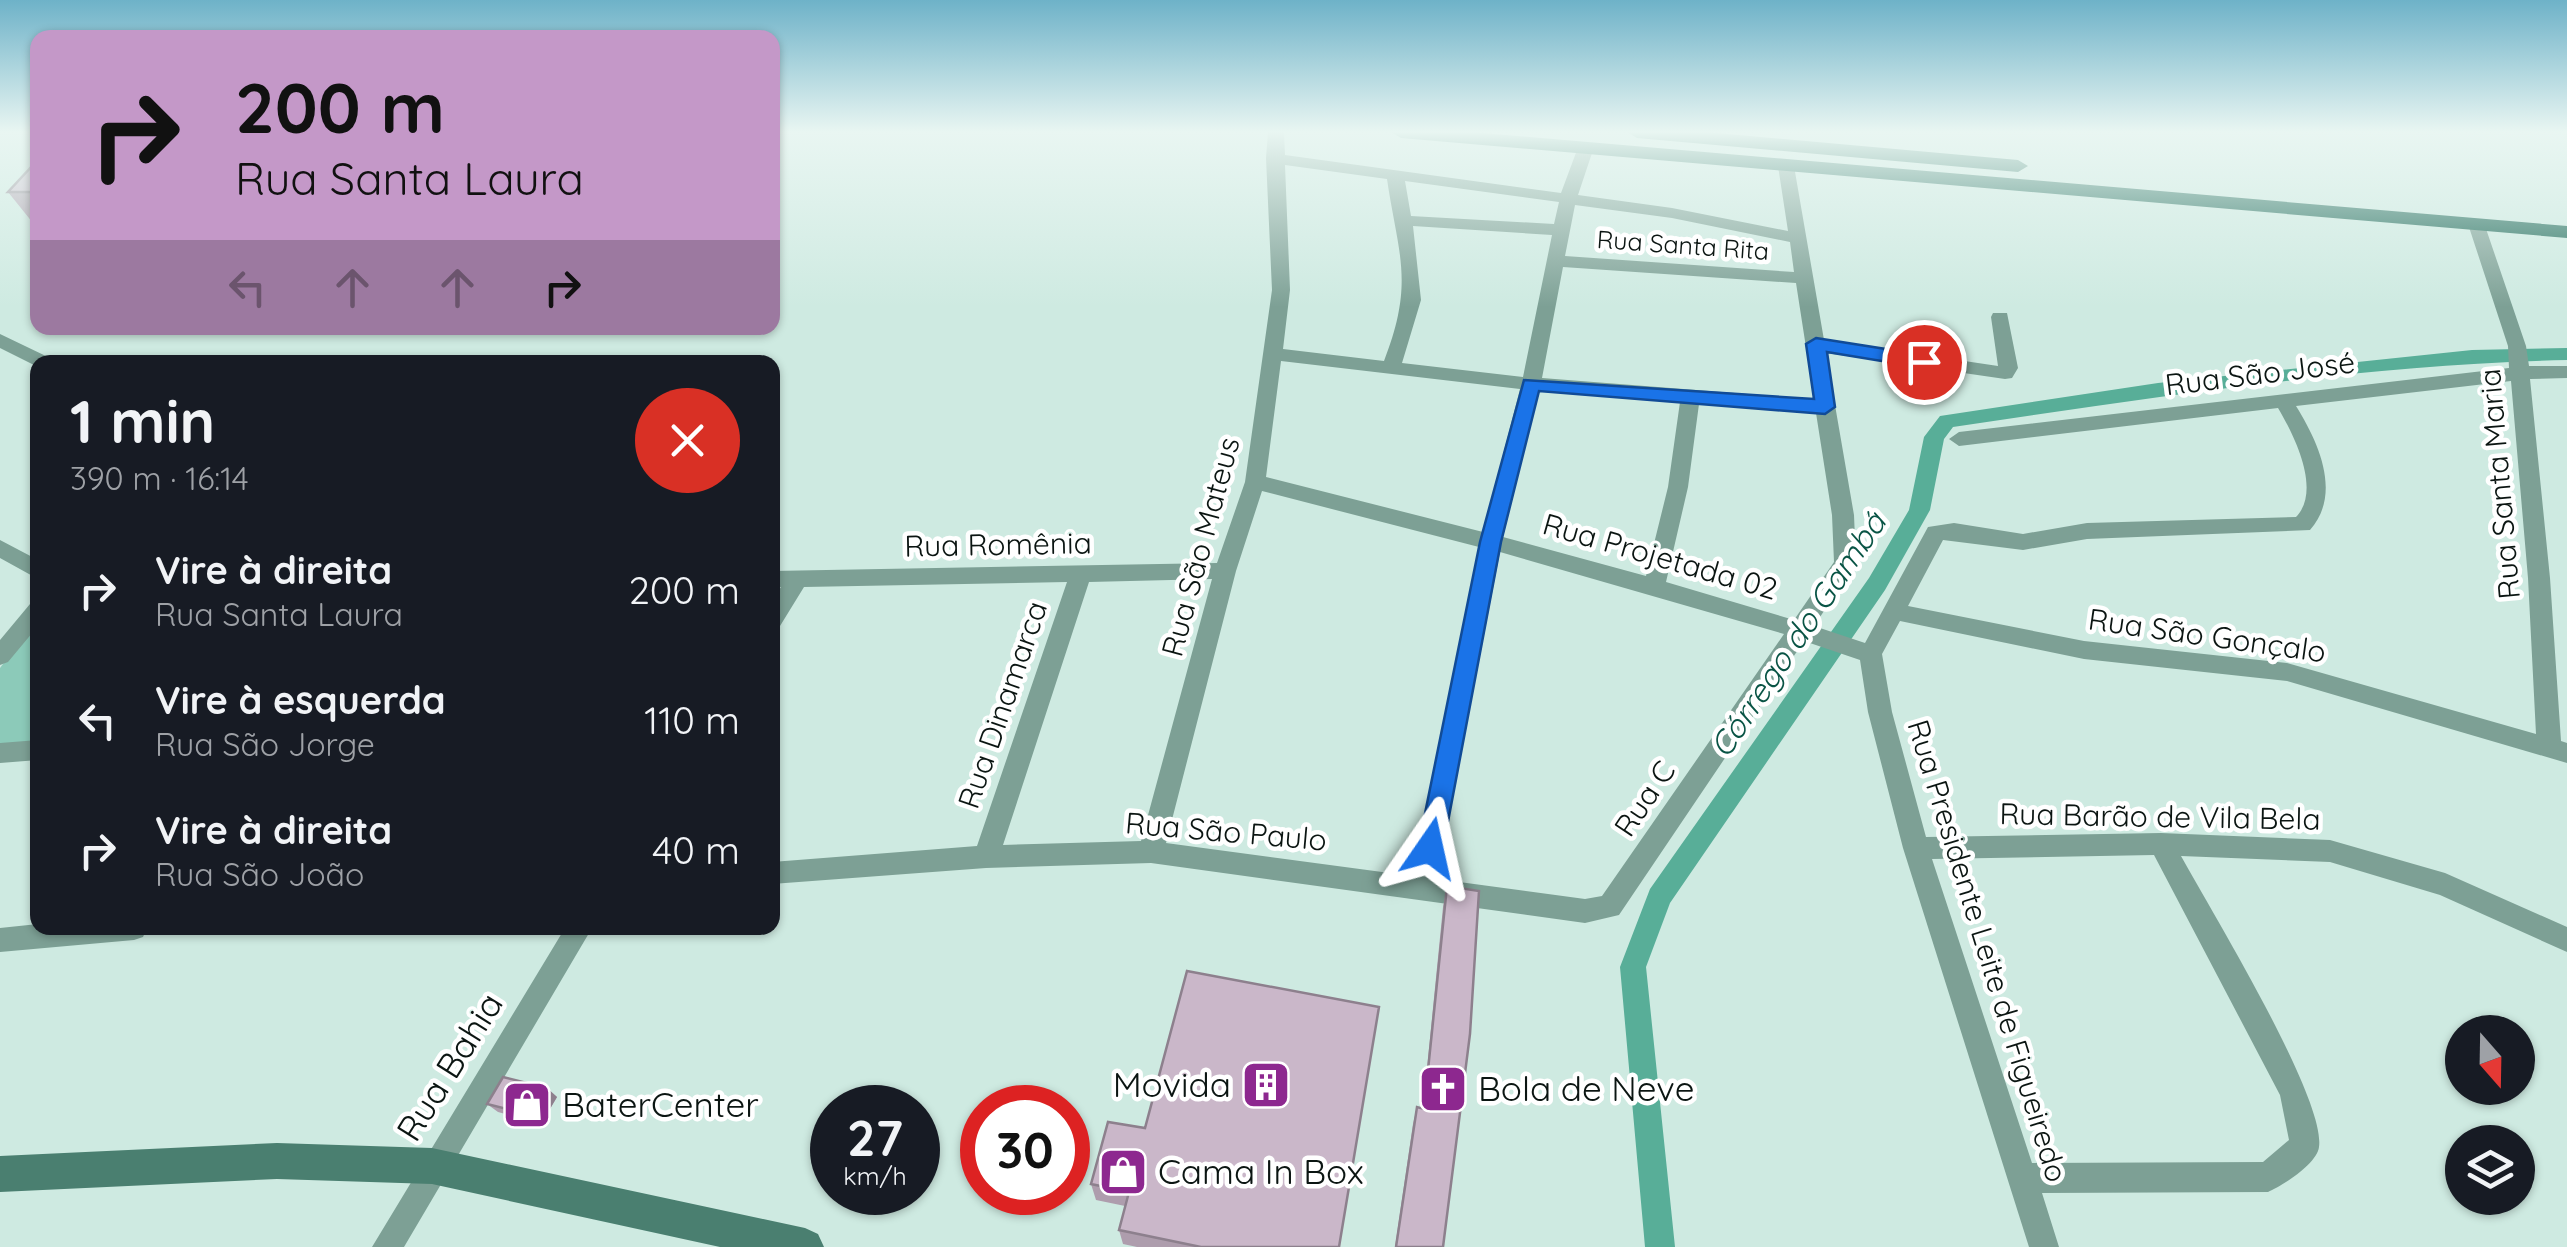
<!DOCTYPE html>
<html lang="pt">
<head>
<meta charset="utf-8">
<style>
  :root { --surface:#171b24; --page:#20242c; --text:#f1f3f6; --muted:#9ea1a6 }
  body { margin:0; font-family:Quicksand,sans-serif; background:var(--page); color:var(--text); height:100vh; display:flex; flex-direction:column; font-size:38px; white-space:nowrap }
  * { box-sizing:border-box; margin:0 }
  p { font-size:32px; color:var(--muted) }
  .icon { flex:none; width:55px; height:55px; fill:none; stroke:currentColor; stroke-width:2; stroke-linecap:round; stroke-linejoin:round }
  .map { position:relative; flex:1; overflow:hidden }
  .drawer { position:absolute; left:30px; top:355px; width:750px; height:580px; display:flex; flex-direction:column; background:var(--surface); border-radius:20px; box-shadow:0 2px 8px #0004 }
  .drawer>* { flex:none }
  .guide { position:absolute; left:30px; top:30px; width:750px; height:305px; border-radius:20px; box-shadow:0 2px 8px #0004; background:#c498c8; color:#111; overflow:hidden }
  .needle { width:65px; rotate:160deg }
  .fabs { position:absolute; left:2445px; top:1015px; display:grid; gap:20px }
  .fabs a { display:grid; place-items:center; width:90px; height:90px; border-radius:50%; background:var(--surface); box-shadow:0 2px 8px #0004; font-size:50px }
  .speed { position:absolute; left:810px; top:1085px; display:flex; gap:20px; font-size:50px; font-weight:700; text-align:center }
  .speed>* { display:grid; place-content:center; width:130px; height:130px; border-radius:50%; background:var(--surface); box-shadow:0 2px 8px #0004; line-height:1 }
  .speed small { font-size:25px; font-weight:400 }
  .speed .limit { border:15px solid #d22; background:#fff; color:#111 }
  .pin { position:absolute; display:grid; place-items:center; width:85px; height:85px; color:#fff; margin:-42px; border:5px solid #fff; border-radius:50%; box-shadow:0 2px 10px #0007 }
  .me { position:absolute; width:110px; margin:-55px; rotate:11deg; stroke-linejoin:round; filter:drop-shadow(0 0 8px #0008) }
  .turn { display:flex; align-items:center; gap:35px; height:210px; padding:0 40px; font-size:45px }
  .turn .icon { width:130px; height:130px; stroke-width:2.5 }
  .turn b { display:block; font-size:70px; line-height:85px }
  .lanes { display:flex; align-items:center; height:95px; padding:0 40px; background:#0003; justify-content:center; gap:50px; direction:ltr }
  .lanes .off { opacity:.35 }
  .round { display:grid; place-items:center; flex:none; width:105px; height:105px; border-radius:52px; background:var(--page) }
  .overview { display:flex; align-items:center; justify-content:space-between; height:170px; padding:0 40px }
  h1 { font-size:60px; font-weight:700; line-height:75px }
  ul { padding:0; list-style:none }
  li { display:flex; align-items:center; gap:30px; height:130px; padding:0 40px }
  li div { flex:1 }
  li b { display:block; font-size:38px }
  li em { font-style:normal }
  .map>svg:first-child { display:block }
  .green { fill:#8ccab9 }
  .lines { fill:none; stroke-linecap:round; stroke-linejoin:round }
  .canal { fill:#58ae98; fill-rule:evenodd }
  .minor { fill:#7da095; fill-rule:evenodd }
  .secondary { fill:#4a7f70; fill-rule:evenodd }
  .primary { fill:#1c6756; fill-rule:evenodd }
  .wall { fill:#ae9dad }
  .shaded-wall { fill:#8d808d }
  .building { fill:#cab7c9; stroke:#8d808d; stroke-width:2.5 }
  .route { fill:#1a73e8; stroke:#114b97; stroke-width:2.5 }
  .labels { text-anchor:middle; stroke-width:9; stroke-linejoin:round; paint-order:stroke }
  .far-street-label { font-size:25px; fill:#0b1512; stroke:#fff }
  .street-label { font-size:30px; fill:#0b1512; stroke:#fff }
  .water-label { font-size:32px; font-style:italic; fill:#095445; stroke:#fff }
  .near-street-label { font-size:35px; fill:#0b1512; stroke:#fff }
  .near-poi-label { font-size:35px; fill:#0b1512; stroke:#fff; text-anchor:start }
</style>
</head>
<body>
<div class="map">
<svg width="2567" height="1247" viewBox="0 0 2567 1247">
  <rect width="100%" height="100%" fill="#ceeae1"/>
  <path class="green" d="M 37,619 L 37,744 L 0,747 L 0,668 Z"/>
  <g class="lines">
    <path class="canal" d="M 2567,348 L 2567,360 C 2361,365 2156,397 1953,427 L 1944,439 L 1930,510 L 1885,590 L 1670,903 L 1646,967 L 1675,1247 L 1645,1247 L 1620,967 L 1650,889 L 1869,578 L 1909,510 L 1924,437 L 1940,416 L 2158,383 L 2472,350 Z"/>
    <path class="minor" d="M 1268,132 L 1284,132 L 1285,155 L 1561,193 L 1577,150 L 1585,145 L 1593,150 L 1578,195 L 1672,208 L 1788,231 L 1778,166 L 1786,161 L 1794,166 L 1824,340 L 1998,366 L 1991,317 L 1993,313 L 2007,313 L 2018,368 L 2012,378 L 2005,379 L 1826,353 L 1854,515 L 1856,563 L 1814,626 L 1865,643 L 1928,527 L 1954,523 L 2023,534 L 2087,523 L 2296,517 C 2322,490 2294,435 2278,408 L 1959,446 L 1949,439 L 1959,432 L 2509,368 L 2508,346 L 2468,224 L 2471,220 L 2483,220 L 2526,346 L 2529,366 L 2567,366 L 2567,378 L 2530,379 L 2550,578 L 2561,741 L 2567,743 L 2567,763 L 2287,681 L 2084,659 L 1900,621 L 1882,654 L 1892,712 L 1926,837 L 2161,833 L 2330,840 L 2445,873 L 2567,927 L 2567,952 L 2440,895 L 2330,862 L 2181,856 C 2210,909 2326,1098 2319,1147 C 2317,1164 2282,1186 2268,1192 L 2042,1193 L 2059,1247 L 2029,1247 L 1903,848 L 1868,712 L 1860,660 L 1804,641 L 1619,915 L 1585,923 L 1151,863 L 986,868 L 772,884 L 772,862 L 977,846 L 1067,582 L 804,587 L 780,626 L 772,629 L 772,600 L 781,587 L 772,587 L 772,571 L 1217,563 L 1245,482 L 1272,290 L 1266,158 ZM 1285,165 L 1387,179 C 1398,254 1415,282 1384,361 L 1283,349 L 1290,290 ZM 1405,181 L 1559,202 L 1554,224 L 1411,216 ZM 1575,205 L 1672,218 L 1790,242 L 1794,272 L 1565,256 ZM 1413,226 L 1552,235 L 1523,377 L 1402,363 L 1421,300 ZM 1563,267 L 1796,283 L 1814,399 L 1542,378 ZM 1281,361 L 1520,389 L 1483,532 L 1266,477 ZM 2511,381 L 2528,578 L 2536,734 L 2287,663 L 2084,641 L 1908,606 L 1943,540 L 2023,550 L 2087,539 L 2310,530 C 2342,494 2319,443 2296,406 ZM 1539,391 L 1680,402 L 1668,487 L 1646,576 L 1503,537 ZM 1699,404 L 1816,413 L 1832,515 L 1834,562 L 1794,620 L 1666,582 L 1688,487 ZM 1262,491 L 1479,547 L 1412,876 L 1166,843 L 1236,571 ZM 1500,552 L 1784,634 L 1602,896 L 1585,899 L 1437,879 ZM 1212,579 L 1141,841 L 1003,845 L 1089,582 ZM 2154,855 L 2280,1095 L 2289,1140 L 2263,1162 L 2032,1163 L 1932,859 Z
      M 0,334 L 50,358 L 53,362 L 38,362 L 38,367 L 0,348 Z
      M 0,540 L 38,560 L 38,579 L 0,558 Z
      M 38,602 L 38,626 L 8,662 L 0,665 L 0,640 L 30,604 Z
      M 38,740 L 38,760 L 0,763 L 0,743 Z
      M 38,924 L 38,928 L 147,928 L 143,937 L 134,940 L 0,952 L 0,928 Z
      M 565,928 L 592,928 L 404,1247 L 372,1247 Z"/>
    <path class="secondary" d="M 277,1143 L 432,1148 L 805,1228 L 818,1234 L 824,1247 L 720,1247 L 432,1184 L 277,1179 L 0,1192 L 0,1156 Z"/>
    <path class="primary" d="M 1391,132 L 1472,132 L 2567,226 L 2567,238 L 1401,138 Z
      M 1627,132 L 1706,132 L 2018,160 L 2028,166 L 2018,172 L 1637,138 Z"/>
  </g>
  <path class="wall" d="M 38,165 L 38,228 L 37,228 L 8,192 Z
    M 1447,886 L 1443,1247 L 1395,1247 L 1413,1124 L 1417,1107 L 1423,1109 L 1443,907 Z
    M 547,1088 L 557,1097 L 541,1124 L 498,1112 L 487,1104 Z
    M 1145,1128 L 1340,1247 L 1137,1247 L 1123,1244 L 1119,1230 L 1125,1206 L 1096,1200 L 1091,1184 Z"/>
  <path class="shaded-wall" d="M 547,1088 L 557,1097 L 541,1124 L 531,1115 Z"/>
  <path class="building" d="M 33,165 L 38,165 L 38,192 L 8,192 Z
    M 1447,886 L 1479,891 L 1470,1034 L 1443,1247 L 1396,1247 L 1417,1107 L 1424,1109 Z
    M 1187,971 L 1379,1007 L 1339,1247 L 1201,1247 L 1119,1230 L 1129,1192 L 1091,1184 L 1108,1122 L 1145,1128 Z
    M 503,1077 L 547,1088 L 531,1115 L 487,1104 Z"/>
  <linearGradient id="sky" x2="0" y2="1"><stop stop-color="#6eb2c8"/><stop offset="0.43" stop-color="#e9f6f2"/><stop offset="1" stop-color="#e9f6f2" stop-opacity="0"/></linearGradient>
  <rect width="2567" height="307" fill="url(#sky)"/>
  <path class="route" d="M 1816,338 L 1924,355 L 1934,362 L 1924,368 L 1827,352 L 1835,407 L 1825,414 L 1539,391 L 1501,542 L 1443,848 L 1440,856 L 1430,859 L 1421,856 L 1418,848 L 1480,542 L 1524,380 L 1814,399 L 1806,344 Z"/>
  <defs>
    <g id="building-square" transform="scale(2.5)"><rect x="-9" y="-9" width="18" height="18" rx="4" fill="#8d288f" stroke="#fff"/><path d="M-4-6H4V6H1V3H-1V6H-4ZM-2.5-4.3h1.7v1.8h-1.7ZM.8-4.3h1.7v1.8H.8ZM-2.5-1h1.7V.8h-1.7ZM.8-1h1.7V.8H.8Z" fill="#fff"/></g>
    <g id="church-square" transform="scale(2.5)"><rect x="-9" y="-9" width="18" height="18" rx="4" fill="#8d288f" stroke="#fff"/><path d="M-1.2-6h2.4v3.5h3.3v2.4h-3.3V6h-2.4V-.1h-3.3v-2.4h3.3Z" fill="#fff"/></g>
    <g id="shop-square" transform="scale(2.5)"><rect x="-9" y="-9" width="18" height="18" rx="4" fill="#8d288f" stroke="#fff"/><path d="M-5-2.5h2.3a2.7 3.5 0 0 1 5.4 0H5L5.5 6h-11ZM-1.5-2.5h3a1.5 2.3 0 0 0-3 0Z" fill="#fff"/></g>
  </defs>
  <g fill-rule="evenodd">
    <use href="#building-square" x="1266" y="1085"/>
    <use href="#church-square" x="1443" y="1089"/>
    <use href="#shop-square" x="527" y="1105"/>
    <use href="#shop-square" x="1123" y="1172"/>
  </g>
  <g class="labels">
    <g class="far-street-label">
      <text transform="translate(1683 245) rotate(4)" y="9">Rua Santa Rita</text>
    </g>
    <g class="street-label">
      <text transform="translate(2260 374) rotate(-7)" y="10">Rua São José</text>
      <text transform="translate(2500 484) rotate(-95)" y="10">Rua Santa Maria</text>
      <text transform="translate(998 545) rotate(-1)" y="10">Rua Romênia</text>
      <text transform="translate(1201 547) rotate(-75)" y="10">Rua São Mateus</text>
      <text transform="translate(1660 557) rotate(16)" y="10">Rua Projetada 02</text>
      <text transform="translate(2207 636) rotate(8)" y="10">Rua São Gonçalo</text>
      <text transform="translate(1003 705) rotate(-71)" y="10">Rua Dinamarca</text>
      <text transform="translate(1645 799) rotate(-56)" y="10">Rua C</text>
      <text transform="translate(2160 817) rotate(1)" y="10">Rua Barão de Vila Bela</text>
      <text transform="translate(1226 832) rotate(5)" y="10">Rua São Paulo</text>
      <text transform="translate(1987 951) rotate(73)" y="10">Rua Presidente Leite de Figueiredo</text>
    </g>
    <g class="water-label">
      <text transform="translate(1798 635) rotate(-56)" y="11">Córrego do Gambá</text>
    </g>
    <g class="near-street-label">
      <text transform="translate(450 1067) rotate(-58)" y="12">Rua Bahia</text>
    </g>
    <g class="near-poi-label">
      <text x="1231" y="1097" text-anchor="end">Movida</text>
      <text x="1478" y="1101">Bola de Neve</text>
      <text x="562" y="1117">BaterCenter</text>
      <text x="1158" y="1184">Cama In Box</text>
    </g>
  </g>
</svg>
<div class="fabs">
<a><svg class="needle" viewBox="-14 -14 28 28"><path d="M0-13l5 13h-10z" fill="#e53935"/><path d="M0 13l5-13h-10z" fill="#9ea1a6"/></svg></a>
<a><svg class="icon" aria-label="layers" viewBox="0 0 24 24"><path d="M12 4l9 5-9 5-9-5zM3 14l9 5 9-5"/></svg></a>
</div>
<div class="speed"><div>27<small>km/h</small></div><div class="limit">30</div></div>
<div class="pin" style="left:1924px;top:362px;background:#d93025"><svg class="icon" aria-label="arrive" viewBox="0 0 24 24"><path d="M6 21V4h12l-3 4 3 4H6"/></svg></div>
<svg class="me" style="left:1430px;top:848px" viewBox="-20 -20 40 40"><path d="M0-17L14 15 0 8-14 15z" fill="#1a73e8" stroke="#fff" stroke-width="4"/></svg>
<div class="guide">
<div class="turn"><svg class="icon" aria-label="right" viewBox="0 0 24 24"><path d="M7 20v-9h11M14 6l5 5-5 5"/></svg><div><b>200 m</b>Rua Santa Laura</div></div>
<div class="lanes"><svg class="icon off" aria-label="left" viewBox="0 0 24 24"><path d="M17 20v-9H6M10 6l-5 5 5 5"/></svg><svg class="icon off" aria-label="ahead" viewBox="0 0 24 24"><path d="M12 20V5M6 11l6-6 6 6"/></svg><svg class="icon off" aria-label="ahead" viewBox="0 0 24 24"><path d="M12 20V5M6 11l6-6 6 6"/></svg><svg class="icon" aria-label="right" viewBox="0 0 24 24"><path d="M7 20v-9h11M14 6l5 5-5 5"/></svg></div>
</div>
<section class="drawer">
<div class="overview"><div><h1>1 min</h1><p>390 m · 16:14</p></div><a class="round" style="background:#d93025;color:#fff"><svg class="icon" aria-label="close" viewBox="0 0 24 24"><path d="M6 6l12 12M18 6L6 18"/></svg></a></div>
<ul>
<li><svg class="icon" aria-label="right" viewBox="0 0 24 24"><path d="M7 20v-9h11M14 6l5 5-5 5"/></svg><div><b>Vire à direita</b><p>Rua Santa Laura</p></div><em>200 m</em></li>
<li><svg class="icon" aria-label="left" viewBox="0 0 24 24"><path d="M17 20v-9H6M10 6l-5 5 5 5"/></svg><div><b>Vire à esquerda</b><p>Rua São Jorge</p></div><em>110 m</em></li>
<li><svg class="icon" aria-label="right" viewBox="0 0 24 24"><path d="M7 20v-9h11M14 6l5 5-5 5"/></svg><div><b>Vire à direita</b><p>Rua São João</p></div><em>40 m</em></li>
</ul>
</section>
</div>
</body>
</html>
